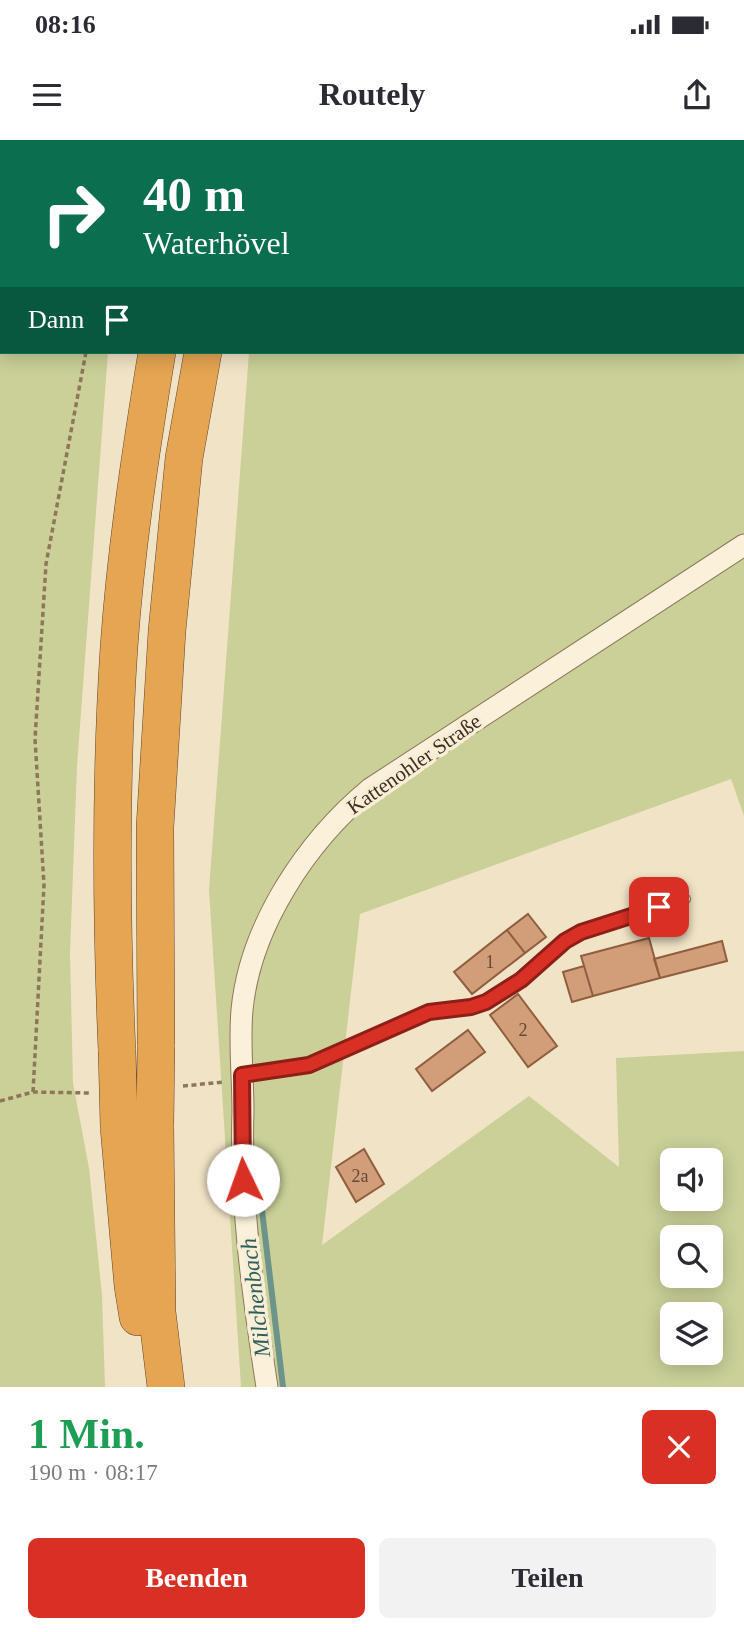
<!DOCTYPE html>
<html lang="de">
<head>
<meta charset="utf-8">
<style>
  :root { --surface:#fff; --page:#f2f2f3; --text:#2b2b33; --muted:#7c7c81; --accent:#d93025 }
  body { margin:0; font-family:"Times New Roman",serif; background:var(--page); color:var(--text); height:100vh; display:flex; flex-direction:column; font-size:26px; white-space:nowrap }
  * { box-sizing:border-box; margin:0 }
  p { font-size:23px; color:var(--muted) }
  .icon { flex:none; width:38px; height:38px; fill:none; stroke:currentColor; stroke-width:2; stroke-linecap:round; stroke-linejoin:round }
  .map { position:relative; height:1247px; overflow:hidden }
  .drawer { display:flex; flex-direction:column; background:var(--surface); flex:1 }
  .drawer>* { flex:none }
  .guide { position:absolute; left:0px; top:0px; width:746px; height:214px; box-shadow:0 4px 18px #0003; background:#0b6e4f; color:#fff; overflow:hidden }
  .buttons { position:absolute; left:660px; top:1008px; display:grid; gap:14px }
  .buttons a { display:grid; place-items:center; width:63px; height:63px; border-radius:10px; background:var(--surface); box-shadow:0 4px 18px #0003; font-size:35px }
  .pin { position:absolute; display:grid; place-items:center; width:60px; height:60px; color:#fff; margin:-30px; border-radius:14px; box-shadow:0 4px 10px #0006 }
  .me { position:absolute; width:77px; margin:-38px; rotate:357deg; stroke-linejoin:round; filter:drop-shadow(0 0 5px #0008) }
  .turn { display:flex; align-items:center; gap:24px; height:147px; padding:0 28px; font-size:32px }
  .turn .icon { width:91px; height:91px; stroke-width:2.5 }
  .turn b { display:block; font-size:49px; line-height:60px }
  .then { display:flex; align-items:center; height:66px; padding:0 28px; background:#0003; gap:14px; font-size:26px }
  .round { display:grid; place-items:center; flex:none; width:74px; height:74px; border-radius:10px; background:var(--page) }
  .summary { display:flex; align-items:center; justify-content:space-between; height:119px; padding:0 28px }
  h1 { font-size:42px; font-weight:600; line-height:52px; color:#1e9e55 }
  .primary-button { display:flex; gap:14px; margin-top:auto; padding:14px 28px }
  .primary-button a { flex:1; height:80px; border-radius:10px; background:var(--accent); color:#fff; font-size:28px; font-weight:600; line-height:80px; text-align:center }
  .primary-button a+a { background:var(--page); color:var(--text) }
  .status { display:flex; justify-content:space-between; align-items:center; height:49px; padding:0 35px; background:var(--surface); direction:ltr }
  .status svg { height:19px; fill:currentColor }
  header { display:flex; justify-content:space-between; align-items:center; height:91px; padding:0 28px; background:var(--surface); font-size:32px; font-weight:600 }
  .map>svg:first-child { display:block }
  .green { fill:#cad098; fill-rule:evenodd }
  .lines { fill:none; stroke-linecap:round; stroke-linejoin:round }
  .stream { stroke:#6d948a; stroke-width:6 }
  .building { fill:#d29e79; stroke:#8f5e3e; stroke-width:2 }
  .service-casing { stroke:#8e765a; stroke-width:12 }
  .minor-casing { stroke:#8e765a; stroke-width:23 }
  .motorway-casing { stroke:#5c442e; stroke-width:38 }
  .path { stroke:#8e765a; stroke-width:3.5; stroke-dasharray:5 3.5; stroke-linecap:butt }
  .service { stroke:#fbf1da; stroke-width:10 }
  .minor { stroke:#fbf1da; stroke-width:21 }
  .motorway { stroke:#e5a552; stroke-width:37 }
  .motorway-bridge-casing { stroke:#5c442e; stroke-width:38; stroke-linecap:butt }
  .motorway-bridge { stroke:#e5a552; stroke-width:37 }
  .route-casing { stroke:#8d1f18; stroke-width:18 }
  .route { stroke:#d93025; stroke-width:12 }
  .labels { text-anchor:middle; stroke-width:7; stroke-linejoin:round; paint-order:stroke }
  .number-label { font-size:18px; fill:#624a36 }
  .street-label { font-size:21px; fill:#3d2e1f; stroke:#f8eed6 }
  .water-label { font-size:23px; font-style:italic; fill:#2d5e5b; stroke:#f8eed6 }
</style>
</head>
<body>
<div class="status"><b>08:16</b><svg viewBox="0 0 49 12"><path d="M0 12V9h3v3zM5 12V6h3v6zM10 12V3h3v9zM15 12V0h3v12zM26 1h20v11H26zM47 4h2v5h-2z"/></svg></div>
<header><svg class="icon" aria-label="menu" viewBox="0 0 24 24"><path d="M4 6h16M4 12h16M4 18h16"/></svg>Routely<svg class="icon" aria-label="share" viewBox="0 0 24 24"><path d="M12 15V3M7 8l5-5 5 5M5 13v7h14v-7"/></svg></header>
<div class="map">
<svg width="744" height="1247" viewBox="0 0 744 1247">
  <rect width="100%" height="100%" fill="#f1e4c6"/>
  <path class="green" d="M 0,0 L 159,0 L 2,2 L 2,212 L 108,212 L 77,626 L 70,813 L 73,943 L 89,1028 L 102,1155 L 105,1247 L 0,1247 Z
    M 289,0 L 744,0 L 744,676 L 731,639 L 360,774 L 322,1105 L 529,956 L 619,1027 L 616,918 L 744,911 L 744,1247 L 241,1247 L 209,750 L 249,212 L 744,212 L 744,2 L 289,2 ZM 672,1020 L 710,1020 L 710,1059 L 672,1059 ZM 672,1097 L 710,1097 L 710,1136 L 672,1136 ZM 672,1174 L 710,1174 L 710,1213 L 672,1213 Z"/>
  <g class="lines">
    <path class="stream" d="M 264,1023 L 259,1045 L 283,1247"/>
  </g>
  <path class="building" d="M 528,774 L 546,797 L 525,813 L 507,790 Z
    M 507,790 L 525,813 L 472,854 L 454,832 Z
    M 649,798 L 660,838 L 593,856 L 581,816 Z
    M 722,801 L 727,821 L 660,838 L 654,819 Z
    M 584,826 L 593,856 L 572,862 L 563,832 Z
    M 518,854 L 557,906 L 528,927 L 490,875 Z
    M 468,890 L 485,912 L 432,951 L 416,929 Z
    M 364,1009 L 384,1044 L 356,1062 L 336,1027 Z"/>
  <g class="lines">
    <g class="service-casing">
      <path id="service" d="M 242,935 L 309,925 L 429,872 L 471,867 L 487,862 L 521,840 L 564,801 L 581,792 L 685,759"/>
    </g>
    <g class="minor-casing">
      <path id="minor" d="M 267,1247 C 253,1156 240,1064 243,971 C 243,937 239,903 242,870 C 250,786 307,701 370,649 L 744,405"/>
    </g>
    <g class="motorway-casing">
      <path id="motorway" d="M 203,2 L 204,0
        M 248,2 L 249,0
        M 156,907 L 155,687 L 167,491 L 184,318 L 203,212
        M 117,911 C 111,776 110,642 119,507 C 126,408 141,309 157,212
        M 155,985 L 157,1172 L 166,1247
        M 119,987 L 133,1146 L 138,1177"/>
    </g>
    <path class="path" d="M 143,2 L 143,0
      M 0,199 L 2,198
      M 183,946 L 224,942
      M 33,952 L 44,745 L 35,599 L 46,424 L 86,212
      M 0,961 L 33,952 L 91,953"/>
    <use href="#service" class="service"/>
    <use href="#minor" class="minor"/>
    <use href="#motorway" class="motorway"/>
    <g class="motorway-bridge-casing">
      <path id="motorway-bridge" d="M 117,911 L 119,987
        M 155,985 L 156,907"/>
    </g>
    <use href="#motorway-bridge" class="motorway-bridge"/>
  </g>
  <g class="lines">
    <g class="route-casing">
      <path id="route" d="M 243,1040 L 242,935 L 309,925 L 429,872 L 471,867 L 486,862 L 521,840 L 565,801 L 581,792 L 659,767"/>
    </g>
    <use href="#route" class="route"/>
  </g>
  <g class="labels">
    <g class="number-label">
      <text x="490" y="828">1</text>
      <text x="523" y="896">2</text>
      <text x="360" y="1042">2a</text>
    </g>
    <g class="street-label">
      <text transform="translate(414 624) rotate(-35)" y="7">Kattenohler Straße</text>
    </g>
    <g class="water-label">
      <text transform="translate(255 1158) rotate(-97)" y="8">Milchenbach</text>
    </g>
  </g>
</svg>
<div class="buttons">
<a><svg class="icon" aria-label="sound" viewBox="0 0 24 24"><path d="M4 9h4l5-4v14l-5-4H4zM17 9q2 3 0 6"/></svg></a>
<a><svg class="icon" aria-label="search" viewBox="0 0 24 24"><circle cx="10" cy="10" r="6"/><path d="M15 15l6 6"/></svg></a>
<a><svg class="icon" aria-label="layers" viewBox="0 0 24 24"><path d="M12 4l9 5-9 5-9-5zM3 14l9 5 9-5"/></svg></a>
</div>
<div class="pin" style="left:659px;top:767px;background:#d93025"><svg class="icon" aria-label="arrive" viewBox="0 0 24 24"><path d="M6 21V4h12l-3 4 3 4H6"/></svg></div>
<svg class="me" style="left:243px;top:1040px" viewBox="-20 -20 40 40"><circle r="19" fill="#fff"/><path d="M0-13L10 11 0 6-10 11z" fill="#d93025"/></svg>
<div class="guide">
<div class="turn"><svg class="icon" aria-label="right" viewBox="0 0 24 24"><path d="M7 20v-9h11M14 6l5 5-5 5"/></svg><div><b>40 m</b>Waterhövel</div></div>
<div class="then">Dann<svg class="icon" aria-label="arrive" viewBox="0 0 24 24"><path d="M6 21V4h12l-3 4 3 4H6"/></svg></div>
</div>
</div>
<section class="drawer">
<div class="summary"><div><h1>1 Min.</h1><p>190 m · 08:17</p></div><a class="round" style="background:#d93025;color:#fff"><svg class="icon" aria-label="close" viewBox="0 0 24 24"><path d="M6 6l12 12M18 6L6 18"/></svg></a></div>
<div class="primary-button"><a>Beenden</a><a>Teilen</a></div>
</section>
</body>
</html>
